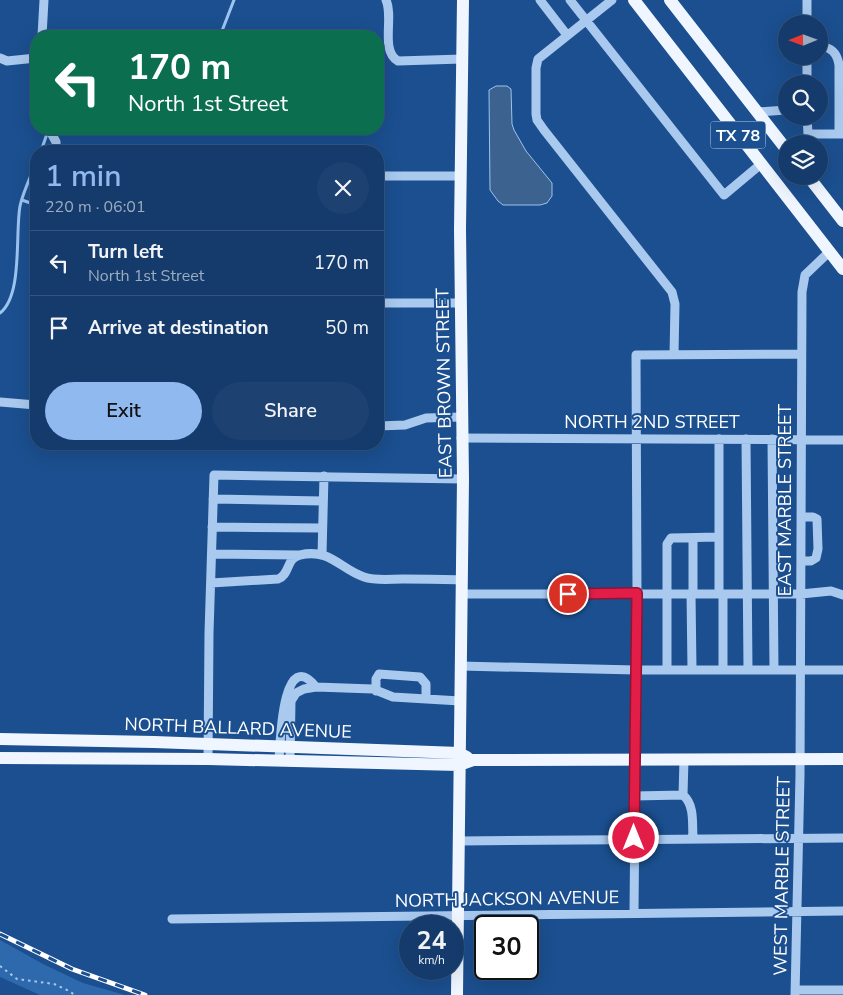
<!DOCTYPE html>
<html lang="en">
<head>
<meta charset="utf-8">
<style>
  :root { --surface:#143b6b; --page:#1d4271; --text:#f1f3f6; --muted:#9dadc1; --line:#33557e; --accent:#90b9f0 }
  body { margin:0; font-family:"Nunito Sans",sans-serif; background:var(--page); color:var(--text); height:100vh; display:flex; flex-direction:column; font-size:19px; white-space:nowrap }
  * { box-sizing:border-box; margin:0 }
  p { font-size:16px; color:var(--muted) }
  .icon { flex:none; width:28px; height:28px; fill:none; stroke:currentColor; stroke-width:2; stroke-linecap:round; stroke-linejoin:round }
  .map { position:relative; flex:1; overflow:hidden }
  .drawer { position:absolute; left:30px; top:145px; width:354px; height:305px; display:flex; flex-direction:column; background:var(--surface); border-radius:20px; box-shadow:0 5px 20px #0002,0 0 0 1px var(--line) }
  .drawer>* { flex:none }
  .guide { position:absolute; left:30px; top:30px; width:354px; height:105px; border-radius:20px; box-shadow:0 5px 20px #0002,0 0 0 1px var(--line); background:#0b6e4f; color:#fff; overflow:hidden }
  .needle { width:32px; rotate:269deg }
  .controls { position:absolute; left:778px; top:15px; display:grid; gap:10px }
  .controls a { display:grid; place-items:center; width:50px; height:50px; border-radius:50%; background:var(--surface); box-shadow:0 5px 20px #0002,0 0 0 1px var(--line); font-size:25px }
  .speed { position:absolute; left:399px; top:915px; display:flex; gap:10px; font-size:25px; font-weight:700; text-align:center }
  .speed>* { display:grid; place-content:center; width:65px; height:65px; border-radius:50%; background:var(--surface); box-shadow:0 5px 20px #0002,0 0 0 1px var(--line); line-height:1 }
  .speed small { font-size:12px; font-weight:400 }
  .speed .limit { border:2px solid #111; border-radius:8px; background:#fff; color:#111 }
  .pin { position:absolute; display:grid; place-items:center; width:42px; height:42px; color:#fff; margin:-21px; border:2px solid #fff; border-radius:50%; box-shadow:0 1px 5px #0007 }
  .me { position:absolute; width:55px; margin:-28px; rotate:0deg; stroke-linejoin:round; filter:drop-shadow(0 0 4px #0008) }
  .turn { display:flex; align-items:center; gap:18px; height:105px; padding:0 15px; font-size:22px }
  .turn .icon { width:65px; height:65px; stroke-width:2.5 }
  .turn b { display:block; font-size:35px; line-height:42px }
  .round { display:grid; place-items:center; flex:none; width:52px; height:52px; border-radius:26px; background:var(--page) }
  .headline { display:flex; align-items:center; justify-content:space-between; height:85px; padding:0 15px }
  h1 { font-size:30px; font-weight:600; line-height:38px; color:var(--accent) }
  .action { display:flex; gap:10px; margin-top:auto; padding:10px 15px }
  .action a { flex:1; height:58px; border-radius:30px; background:var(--accent); color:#111; font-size:20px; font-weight:600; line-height:58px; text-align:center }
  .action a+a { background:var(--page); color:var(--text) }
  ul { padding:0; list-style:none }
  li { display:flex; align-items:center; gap:15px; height:65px; padding:0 15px; border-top:1px solid var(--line) }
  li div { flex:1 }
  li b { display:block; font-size:19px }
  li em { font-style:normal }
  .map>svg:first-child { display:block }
  .green { fill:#2e69ad }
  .water { fill:#3c6290; stroke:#9cc4f0 }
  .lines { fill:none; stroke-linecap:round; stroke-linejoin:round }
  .stream { stroke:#9cc4f0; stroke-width:3 }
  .path { stroke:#a9c9ee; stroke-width:2; stroke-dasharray:2.5 4; stroke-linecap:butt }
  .minor { stroke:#a9c9ee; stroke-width:9 }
  .major { stroke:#f0f6ff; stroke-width:12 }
  .rail-casing { stroke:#fff; stroke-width:5 }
  .rail { stroke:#1b4f8f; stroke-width:3; stroke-dasharray:9; stroke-linecap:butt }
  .route-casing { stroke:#92132f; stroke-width:12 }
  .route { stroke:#e11d48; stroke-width:9 }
  .labels { text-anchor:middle; stroke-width:4; stroke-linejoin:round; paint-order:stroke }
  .shield { fill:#1b4f8f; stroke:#bbcadd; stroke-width:1 }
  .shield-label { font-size:16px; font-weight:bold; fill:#fff }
  .street-label { font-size:18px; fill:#fff; stroke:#1b4f8f }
</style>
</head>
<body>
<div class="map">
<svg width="843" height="995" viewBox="0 0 843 995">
  <rect width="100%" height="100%" fill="#1b4f8f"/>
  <path class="green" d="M 0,940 L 43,964 L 83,983 L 125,995 L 40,995 L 0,977 Z"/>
  <path class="water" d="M 496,86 L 507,86 L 511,89 L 512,124 L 514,130 L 526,151 L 552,183 L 552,196 L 547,203 L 540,205 L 503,205 L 498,201 L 490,190 L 489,90 Z"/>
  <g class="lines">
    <path class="stream" d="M 220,36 L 234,0
      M 41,151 L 48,131
      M 22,200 L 36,205
      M 0,313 C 23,295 15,234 20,206 C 23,192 31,176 36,163"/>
    <path class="path" d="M 0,966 L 17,979 L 54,984 L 67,990 L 75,995"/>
    <path class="minor" d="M 386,0 C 394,17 380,51 398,61 L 462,59
      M 540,0 L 567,35
      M 570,0 L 724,195 L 761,164
      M 612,0 L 538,59 L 536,68 L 536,114 L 537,120 L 544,130 L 672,292 L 675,304 L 674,355
      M 807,0 L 807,24
      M 42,36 L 44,0
      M 819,45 C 831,48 837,52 839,65 L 839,134
      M 807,56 L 807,84
      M 0,58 L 7,61 L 36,58
      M 757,112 L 786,110
      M 807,116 L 808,134 L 843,134
      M 49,129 L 56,142 L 56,151
      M 378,176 L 461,176
      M 378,303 L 461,303
      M 0,402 L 36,405
      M 378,426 L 405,425 L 426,418 L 461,417
      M 461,438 L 843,440
      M 719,439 L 719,594
      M 746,439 L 748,670
      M 772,439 L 774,670
      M 213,499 L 323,501
      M 212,527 L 322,528
      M 693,538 L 693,594
      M 212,554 L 298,555
      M 322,555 L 324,476
      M 801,561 L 811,561 L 816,558 L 818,549 L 817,519 L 813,517 L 801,517
      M 211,583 L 278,579 C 290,575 286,558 300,555 C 330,548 340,569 364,577 C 376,581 390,579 403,579 C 422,579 442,579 461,580
      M 691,593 L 692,670
      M 461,594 L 801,594 L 831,591 L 843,595
      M 723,594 L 723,670
      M 460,666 L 636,670 L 843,670
      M 667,670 L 667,544 L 671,538 L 719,537
      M 376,691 L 376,679 L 379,674 L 420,677 L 426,684 L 426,699
      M 208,759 L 209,633 L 214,475 L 463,479
      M 279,761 C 280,746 282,644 316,687
      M 290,762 L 291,701 L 296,693 L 304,689 L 316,687 L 373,689 L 393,697 L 460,701
      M 683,795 C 695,805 692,824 693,838
      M 634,796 L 683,795 L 684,759
      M 459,841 C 587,841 715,838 843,838
      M 634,913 L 637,593 L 636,355 L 801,354
      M 172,919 L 843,911
      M 795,990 L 843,990
      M 795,995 L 800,775 L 802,292 L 805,275 L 829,252"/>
    <path class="major" d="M 634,0 L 843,269
      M 670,0 L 786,149
      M 808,176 L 843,221
      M 0,739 L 154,742 L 459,753 L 467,757
      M 0,758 L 208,759 L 459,765 L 473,760 L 843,759
      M 457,995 L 463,479 L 460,229 L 463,0"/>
    <g class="rail-casing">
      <path id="rail" d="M 0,934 L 72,969 L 145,995"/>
    </g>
    <use href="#rail" class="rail"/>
  </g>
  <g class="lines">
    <g class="route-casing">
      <path id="route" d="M 568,594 L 637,593 L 634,838"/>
    </g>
    <use href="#route" class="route"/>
  </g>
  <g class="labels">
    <rect class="shield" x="710.5" y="121.5" width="55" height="27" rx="4"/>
    <g class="shield-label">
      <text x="738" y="141">TX 78</text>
    </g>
    <g class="street-label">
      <text transform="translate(444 383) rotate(-91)" y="6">EAST BROWN STREET</text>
      <text x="652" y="428">NORTH 2ND STREET</text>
      <text transform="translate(785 500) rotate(-90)" y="6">EAST MARBLE STREET</text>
      <text transform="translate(238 728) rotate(2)" y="6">NORTH BALLARD AVENUE</text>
      <text transform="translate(782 876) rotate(-89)" y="6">WEST MARBLE STREET</text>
      <text transform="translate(507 899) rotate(-1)" y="6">NORTH JACKSON AVENUE</text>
    </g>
  </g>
</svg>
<div class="controls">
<a><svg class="needle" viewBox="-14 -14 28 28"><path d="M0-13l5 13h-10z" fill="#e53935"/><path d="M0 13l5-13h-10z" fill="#9dadc1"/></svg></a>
<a><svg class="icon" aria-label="search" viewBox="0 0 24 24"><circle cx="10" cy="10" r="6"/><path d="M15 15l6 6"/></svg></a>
<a><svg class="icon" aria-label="layers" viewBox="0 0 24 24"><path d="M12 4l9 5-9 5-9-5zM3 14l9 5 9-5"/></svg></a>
</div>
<div class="speed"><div>24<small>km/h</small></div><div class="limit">30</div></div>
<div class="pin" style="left:568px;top:594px;background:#d93025"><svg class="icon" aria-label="arrive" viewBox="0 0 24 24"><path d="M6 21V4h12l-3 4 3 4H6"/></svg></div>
<svg class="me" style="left:634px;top:838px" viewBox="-20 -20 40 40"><circle r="17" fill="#e11d48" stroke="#fff" stroke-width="3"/><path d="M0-11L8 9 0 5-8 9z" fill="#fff"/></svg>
<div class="guide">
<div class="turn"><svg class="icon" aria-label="left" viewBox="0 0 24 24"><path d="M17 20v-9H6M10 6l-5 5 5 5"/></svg><div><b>170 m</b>North 1st Street</div></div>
</div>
<section class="drawer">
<div class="headline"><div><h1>1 min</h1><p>220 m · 06:01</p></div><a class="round"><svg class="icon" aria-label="close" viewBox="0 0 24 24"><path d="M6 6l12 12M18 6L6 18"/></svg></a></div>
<ul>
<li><svg class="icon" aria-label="left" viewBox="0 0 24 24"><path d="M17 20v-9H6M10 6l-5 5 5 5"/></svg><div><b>Turn left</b><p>North 1st Street</p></div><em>170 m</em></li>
<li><svg class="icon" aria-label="arrive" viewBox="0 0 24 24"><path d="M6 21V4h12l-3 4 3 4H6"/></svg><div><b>Arrive at destination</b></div><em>50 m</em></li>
</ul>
<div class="action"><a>Exit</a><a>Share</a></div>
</section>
</div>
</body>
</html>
